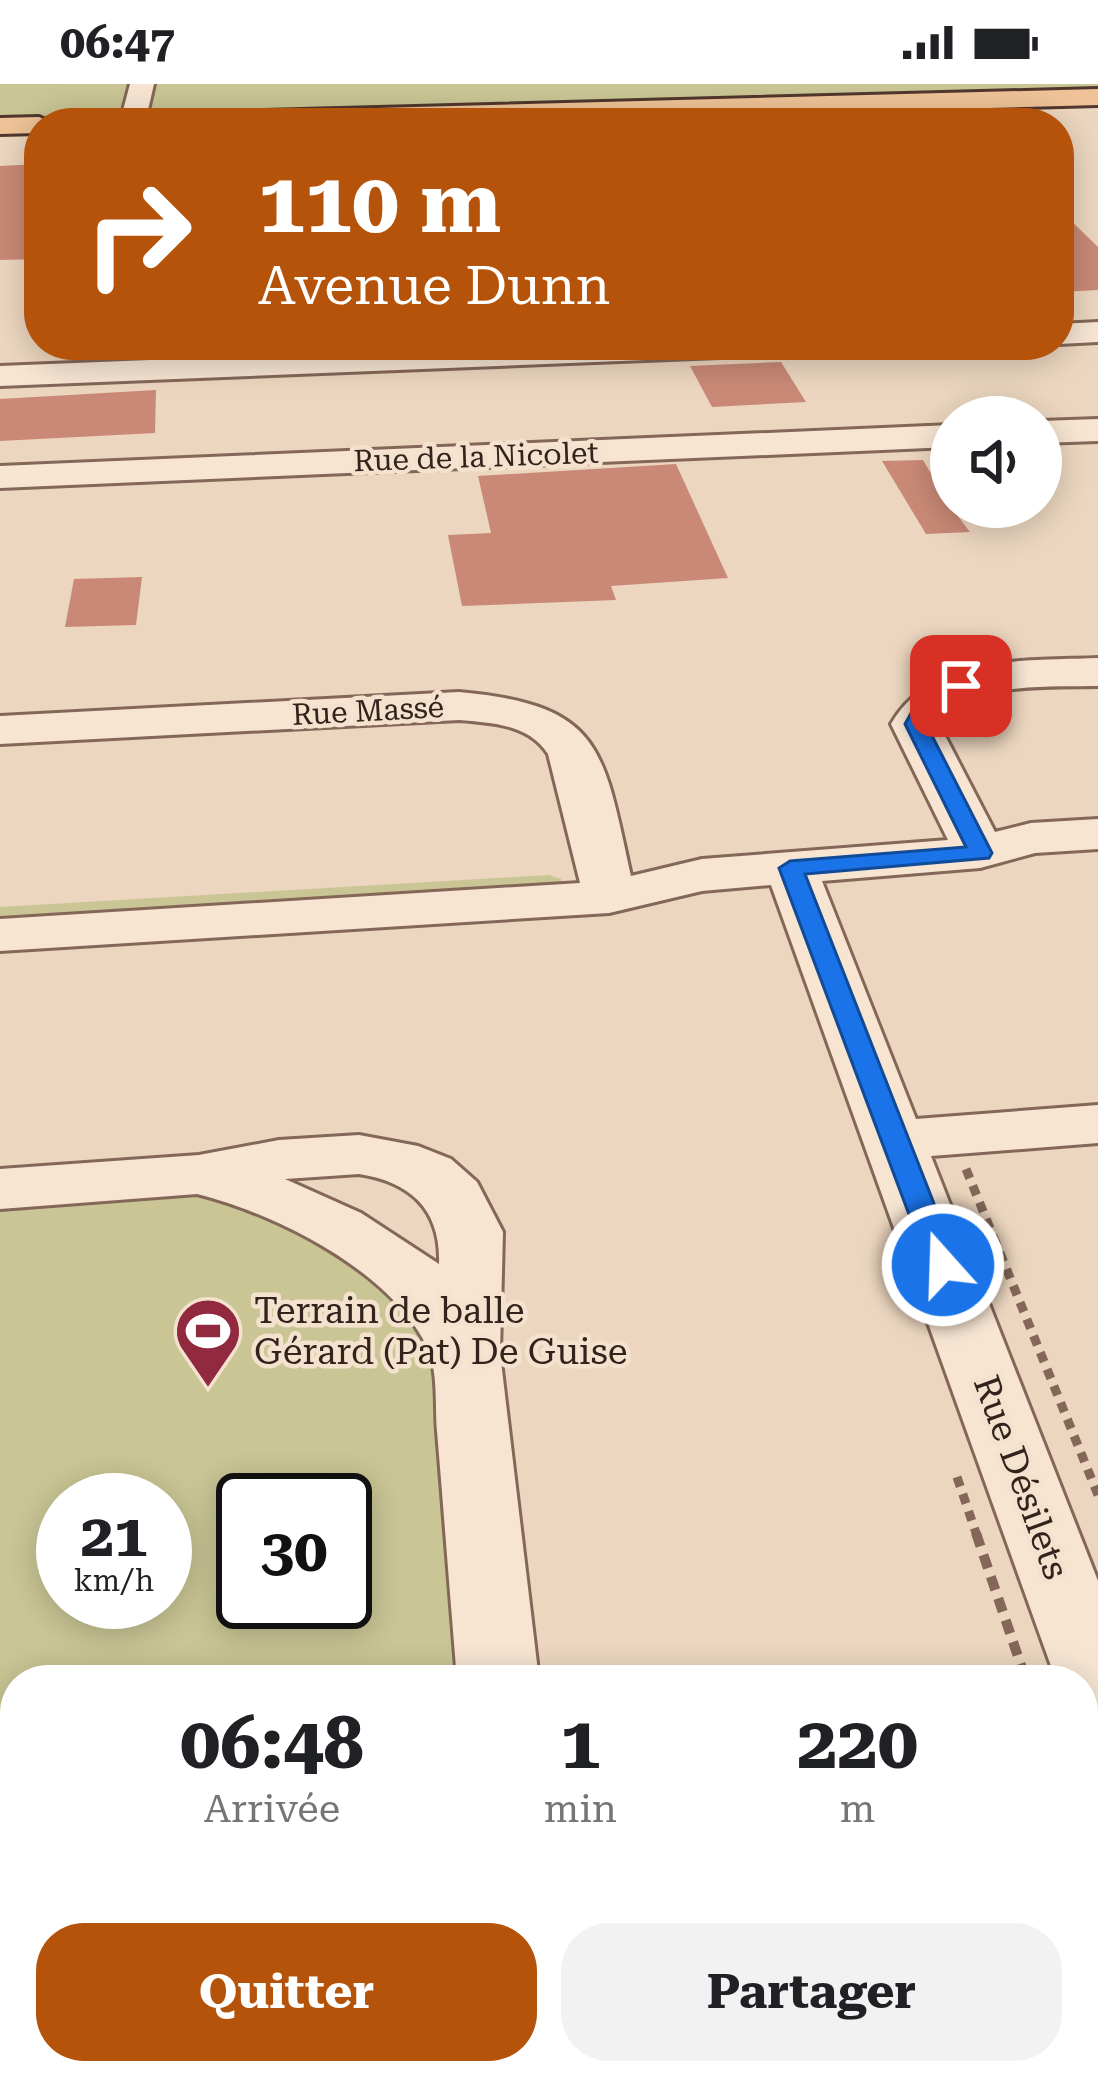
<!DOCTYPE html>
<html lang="fr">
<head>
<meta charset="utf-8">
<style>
  :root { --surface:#fff; --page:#f2f2f2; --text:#202124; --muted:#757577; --accent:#b45309 }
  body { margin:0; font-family:"Roboto Serif",serif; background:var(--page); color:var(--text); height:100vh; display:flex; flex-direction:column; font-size:45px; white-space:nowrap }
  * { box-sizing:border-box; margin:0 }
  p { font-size:39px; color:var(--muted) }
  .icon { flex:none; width:66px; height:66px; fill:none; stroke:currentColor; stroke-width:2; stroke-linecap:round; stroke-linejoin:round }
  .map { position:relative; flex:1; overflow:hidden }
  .sheet { position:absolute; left:0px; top:1581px; width:1098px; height:420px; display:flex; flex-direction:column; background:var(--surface); border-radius:48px 48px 0 0; box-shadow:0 6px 30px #0003 }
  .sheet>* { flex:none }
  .top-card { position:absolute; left:24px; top:24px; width:1050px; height:252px; border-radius:48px; box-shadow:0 6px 30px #0003; background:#b45309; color:#fff; overflow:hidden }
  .controls { position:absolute; left:930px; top:312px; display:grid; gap:24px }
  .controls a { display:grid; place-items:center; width:132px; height:132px; border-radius:50%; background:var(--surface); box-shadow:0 6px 30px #0003; font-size:60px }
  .speed { position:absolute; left:36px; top:1389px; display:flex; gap:24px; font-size:60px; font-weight:700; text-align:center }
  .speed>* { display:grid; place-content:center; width:156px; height:156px; border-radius:50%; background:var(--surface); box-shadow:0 6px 30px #0003; line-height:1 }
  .speed small { font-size:30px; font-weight:400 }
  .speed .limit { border:6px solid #111; border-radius:18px; background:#fff; color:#111 }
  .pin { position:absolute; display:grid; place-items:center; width:102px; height:102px; color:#fff; margin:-51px; border-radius:24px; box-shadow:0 6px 18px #0006 }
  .me { position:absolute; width:132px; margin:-66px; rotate:340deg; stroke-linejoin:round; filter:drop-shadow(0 0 9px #0008) }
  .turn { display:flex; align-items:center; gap:42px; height:252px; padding:0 36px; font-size:54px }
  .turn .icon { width:156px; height:156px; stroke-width:2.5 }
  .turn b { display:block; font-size:84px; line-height:102px }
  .eta { display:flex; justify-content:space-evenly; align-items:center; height:204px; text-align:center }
  .eta b { font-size:72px; font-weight:700; line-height:84px }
  .cta { display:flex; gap:24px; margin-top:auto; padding:24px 36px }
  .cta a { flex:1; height:138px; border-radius:48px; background:var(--accent); color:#fff; font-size:48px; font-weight:700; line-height:138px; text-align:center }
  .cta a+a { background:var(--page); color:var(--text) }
  .status { display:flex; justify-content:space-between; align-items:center; height:84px; padding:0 60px; background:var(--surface); direction:ltr }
  .status svg { height:33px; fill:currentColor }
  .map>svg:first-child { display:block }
  .green { fill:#c9c594; fill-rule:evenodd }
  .building { fill:#c98976 }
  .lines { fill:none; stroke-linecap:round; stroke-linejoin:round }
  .minor-casing { stroke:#846758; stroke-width:6 }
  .major-casing { stroke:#51372d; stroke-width:6 }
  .path-far1 { stroke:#846758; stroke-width:9; stroke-dasharray:10 8; stroke-linecap:butt }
  .path { stroke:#846758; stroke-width:10; stroke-dasharray:14 9; stroke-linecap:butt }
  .minor { fill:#f7e5d2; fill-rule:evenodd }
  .major { fill:#efc397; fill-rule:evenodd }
  .route { fill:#1a73e8; stroke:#114b97; stroke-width:3 }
  .labels { text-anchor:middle; stroke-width:9; stroke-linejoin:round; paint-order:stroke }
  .far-street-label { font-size:30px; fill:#34231c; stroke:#f4e2ce }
  .poi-label { font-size:36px; fill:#34231c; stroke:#f4e2ce; text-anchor:start }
  .street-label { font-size:36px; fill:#34231c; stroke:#f4e2ce }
</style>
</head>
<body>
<div class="status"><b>06:47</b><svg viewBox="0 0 49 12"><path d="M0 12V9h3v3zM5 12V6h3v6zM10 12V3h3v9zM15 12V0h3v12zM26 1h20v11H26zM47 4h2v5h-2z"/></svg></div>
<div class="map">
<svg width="1098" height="2001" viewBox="0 0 1098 2001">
  <rect width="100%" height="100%" fill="#ecd6bf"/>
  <path class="green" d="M 0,0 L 1098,0 L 1098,5 L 0,36 Z
    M 549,791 L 561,795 L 562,801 L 0,842 L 0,823 Z
    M 197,1090 L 426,1206 L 498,1596 L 15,1596 L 15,1986 L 397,1986 L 259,2001 L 0,2001 L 0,1105 ZM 63,1416 L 165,1416 L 165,1518 L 63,1518 ZM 243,1416 L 345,1416 L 345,1518 L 243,1518 Z"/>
  <path class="building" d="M 39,80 L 39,175 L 0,176 L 0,82 Z
    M 1059,125 L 1098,163 L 1098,206 L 1059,208 Z
    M 781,278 L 806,318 L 712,323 L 690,282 Z
    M 156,306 L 155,349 L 0,357 L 0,315 Z
    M 923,376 L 951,423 L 970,448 L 926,450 L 882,377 Z
    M 676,380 L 728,494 L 611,502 L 616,516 L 462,522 L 448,451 L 491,449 L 478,392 Z
    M 142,493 L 136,541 L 65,543 L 74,495 Z"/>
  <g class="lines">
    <g class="minor-casing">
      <path id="minor" d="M 130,0 L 154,0 L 145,39 L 120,38 Z
        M 1098,238 L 1098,258 L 1059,260 L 1059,240 Z
        M 519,261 L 788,261 L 771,271 L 0,302 L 0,282 Z
        M 1098,335 L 1098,357 L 1041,359 L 1041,337 Z
        M 951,341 L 951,363 L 0,404 L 0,382 Z
        M 1098,574 L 1098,602 C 1055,603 962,597 939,640 L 995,748 L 1031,739 L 1098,735 L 1098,765 L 1035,769 L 980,784 L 822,797 L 916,1035 L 1098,1021 L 1098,1059 L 931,1072 L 1098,1497 L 1098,1633 L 1083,1628 L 1083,1596 L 1056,1596 L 771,801 L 702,807 L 609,829 L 0,867 L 0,835 L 580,799 L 548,670 C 529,640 492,639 459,636 L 0,660 L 0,632 L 459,608 C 602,621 603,664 631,792 L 702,775 L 948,756 L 891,640 C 931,570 1027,577 1098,574 Z
        M 359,1051 L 418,1062 L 451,1075 L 477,1098 L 503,1148 L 500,1269 L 539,1596 L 457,1596 C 450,1513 444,1430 437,1347 C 435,1323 438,1287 428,1265 C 393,1188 277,1130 197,1110 L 0,1125 L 0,1085 L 199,1071 L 279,1056 ZM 359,1090 C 411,1098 441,1126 439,1180 L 361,1129 L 285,1095 Z
        M 1098,1866 L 1098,1952 L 1083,1954 L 1083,1868 Z
        M 217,1986 L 445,1986 L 438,2001 L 211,2001 Z"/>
    </g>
    <g class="major-casing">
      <path id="major" d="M 1098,5 L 1098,21 L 426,39 L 99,39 L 113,31 Z
        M 39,33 L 52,39 L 39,39 L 39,49 L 0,50 L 0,34 Z"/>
    </g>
    <path class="path-far1" d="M 966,1085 L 1098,1411
      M 957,1393 L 977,1452"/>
    <path class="path" d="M 976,1449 L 1026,1596
      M 1083,1763 L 1098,1807
      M 1083,1981 L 1098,1980
      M 900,2001 L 1041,1986"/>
    <use href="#minor" class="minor"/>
    <use href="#major" class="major"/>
  </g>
  <path class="route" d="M 961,595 L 971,602 L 968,606 L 935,623 L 926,640 L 992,769 L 989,774 L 805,790 L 958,1181 L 943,1191 L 928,1181 L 779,784 L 790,777 L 966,763 L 905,640 L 919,615 Z"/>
  <defs>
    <g id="stadium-pin" transform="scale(3.45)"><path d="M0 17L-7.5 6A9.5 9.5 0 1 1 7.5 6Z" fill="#912a3e" stroke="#f4e2ce"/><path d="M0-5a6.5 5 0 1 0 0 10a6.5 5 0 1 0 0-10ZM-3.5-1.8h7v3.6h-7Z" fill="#fff"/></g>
  </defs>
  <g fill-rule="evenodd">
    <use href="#stadium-pin" x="208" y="1247"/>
  </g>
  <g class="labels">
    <g class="far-street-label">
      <text transform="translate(476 373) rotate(-2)" y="10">Rue de la Nicolet</text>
      <text transform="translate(368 627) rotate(-3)" y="10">Rue Massé</text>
    </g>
    <g class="poi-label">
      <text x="254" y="1239">Terrain de balle<tspan x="254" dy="41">Gérard (Pat) De Guise</tspan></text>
    </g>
    <g class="street-label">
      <text transform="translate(1022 1393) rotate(70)" y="13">Rue Désilets</text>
    </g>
  </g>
</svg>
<div class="controls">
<a><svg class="icon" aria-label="sound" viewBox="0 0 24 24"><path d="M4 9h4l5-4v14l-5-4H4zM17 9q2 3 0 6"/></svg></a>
</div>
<div class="speed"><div>21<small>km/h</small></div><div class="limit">30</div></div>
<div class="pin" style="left:961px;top:602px;background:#d93025"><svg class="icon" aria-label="arrive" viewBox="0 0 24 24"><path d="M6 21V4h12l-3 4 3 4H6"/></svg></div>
<svg class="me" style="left:943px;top:1181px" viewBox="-20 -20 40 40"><circle r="17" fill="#1a73e8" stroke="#fff" stroke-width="3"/><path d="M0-11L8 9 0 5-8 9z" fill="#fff"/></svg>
<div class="top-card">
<div class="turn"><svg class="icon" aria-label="right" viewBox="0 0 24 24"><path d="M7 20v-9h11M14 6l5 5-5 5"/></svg><div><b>110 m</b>Avenue Dunn</div></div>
</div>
<section class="sheet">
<div class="eta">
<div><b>06:48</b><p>Arrivée</p></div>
<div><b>1</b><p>min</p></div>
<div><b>220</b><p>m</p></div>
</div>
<div class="cta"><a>Quitter</a><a>Partager</a></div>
</section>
</div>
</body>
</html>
